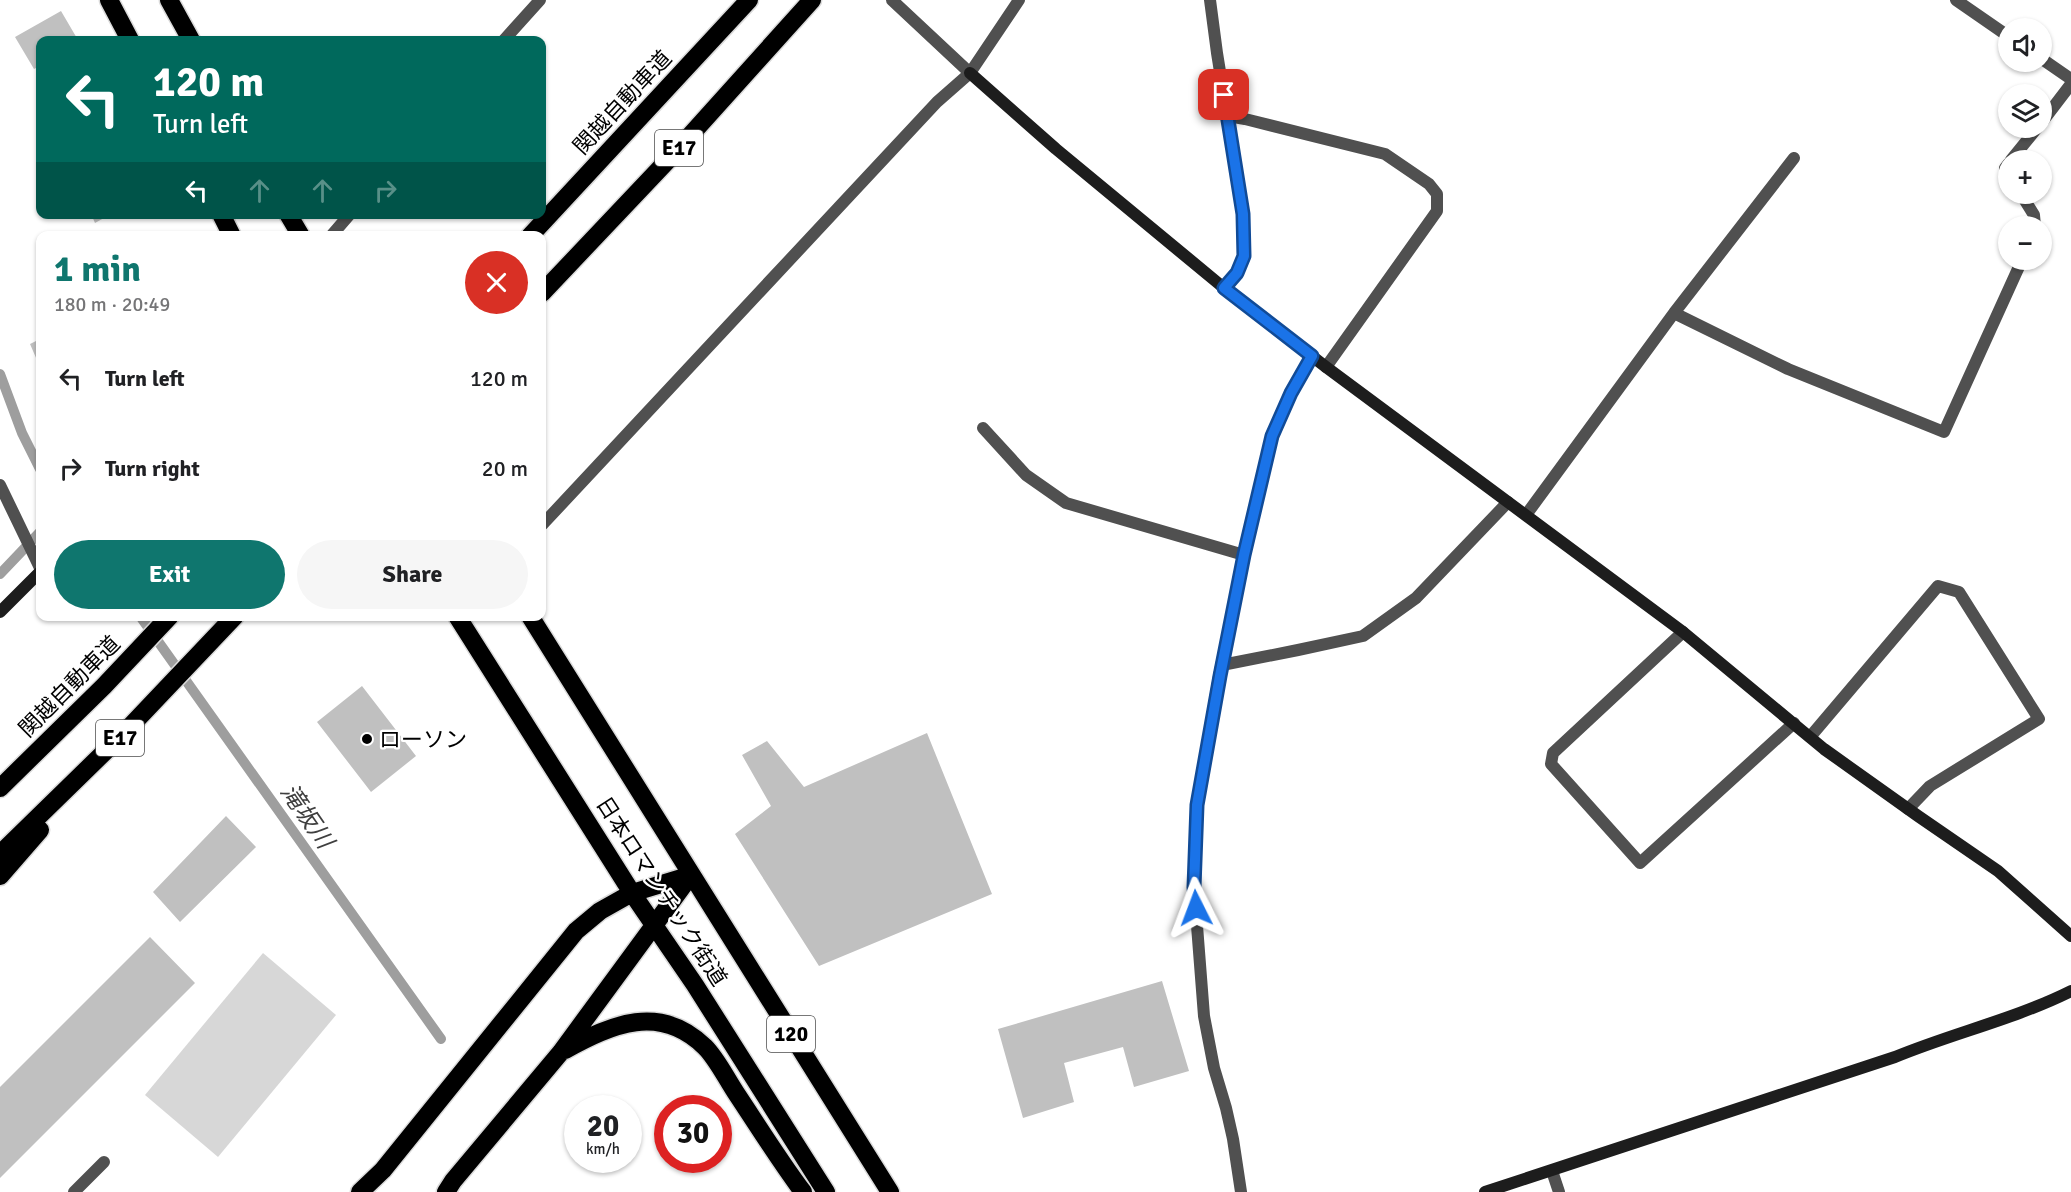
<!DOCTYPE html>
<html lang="en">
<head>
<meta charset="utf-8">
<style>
  :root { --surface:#fff; --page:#f6f6f6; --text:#202124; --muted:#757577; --accent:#0f766e }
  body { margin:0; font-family:Signika,"Noto Sans JP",sans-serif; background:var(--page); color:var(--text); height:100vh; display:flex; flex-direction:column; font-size:22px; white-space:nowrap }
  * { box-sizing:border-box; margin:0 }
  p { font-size:20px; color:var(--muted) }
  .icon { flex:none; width:33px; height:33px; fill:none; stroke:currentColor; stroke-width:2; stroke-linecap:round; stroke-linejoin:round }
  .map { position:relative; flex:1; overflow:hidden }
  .sheet { position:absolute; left:36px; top:231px; width:510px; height:390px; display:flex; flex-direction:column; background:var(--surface); border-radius:12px; box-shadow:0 2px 4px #0004 }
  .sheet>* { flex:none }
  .banner { position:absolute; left:36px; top:36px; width:510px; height:183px; border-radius:12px; box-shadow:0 2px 4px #0004; background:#00695c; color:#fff; overflow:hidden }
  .fabs { position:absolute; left:1998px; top:18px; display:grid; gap:12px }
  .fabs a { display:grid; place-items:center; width:54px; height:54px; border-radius:50%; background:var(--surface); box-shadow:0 2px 4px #0004; font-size:30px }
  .speed { position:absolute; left:564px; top:1095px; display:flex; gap:12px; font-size:30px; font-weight:700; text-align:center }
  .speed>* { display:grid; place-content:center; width:78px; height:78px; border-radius:50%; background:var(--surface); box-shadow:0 2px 4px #0004; line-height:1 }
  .speed small { font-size:15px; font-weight:400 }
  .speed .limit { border:9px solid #d22; background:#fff; color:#111 }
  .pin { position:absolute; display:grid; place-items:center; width:51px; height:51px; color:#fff; margin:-26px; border-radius:12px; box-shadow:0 3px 9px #0006 }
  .me { position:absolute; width:66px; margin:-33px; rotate:357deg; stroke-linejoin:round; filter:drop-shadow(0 0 4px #0008) }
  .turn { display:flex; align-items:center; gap:21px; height:126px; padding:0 18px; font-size:27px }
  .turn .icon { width:78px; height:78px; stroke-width:2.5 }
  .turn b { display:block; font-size:42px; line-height:51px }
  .lanes { display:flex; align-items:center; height:57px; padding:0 18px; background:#0003; justify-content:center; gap:30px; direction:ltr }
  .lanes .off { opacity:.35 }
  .round { display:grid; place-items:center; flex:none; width:63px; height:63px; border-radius:32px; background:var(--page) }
  .head { display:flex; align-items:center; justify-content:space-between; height:102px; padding:0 18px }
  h1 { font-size:36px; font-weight:700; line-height:45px; color:var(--accent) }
  .primary-button { display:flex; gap:12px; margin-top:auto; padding:12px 18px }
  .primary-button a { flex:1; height:69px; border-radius:36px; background:var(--accent); color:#fff; font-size:24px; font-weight:700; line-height:69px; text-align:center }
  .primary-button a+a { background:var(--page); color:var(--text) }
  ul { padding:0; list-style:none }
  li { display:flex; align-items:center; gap:18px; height:90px; padding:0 18px }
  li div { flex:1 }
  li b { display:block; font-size:22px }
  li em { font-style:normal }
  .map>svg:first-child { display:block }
  .green { fill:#d7d7d7 }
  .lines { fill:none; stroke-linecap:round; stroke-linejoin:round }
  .stream { stroke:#9e9e9e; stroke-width:10 }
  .building { fill:#c0c0c0 }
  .highway-casing { stroke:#dbdbdb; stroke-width:21 }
  .lane { stroke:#505050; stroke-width:12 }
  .street { stroke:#505050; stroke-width:12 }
  .secondary { stroke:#1d1d1d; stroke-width:12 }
  .highway { stroke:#000; stroke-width:18 }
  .route-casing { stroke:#114b97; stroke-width:15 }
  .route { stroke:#1a73e8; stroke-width:10 }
  .poi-dot { fill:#000; stroke:#fff; stroke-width:2 }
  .labels { text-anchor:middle; stroke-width:4.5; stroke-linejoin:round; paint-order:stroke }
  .shield { fill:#fff; stroke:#4c4c4c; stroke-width:1.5 }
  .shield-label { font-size:21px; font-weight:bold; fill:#000 }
  .street-label { font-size:22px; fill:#000; stroke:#fff }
  .poi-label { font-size:22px; fill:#000; stroke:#fff; text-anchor:start }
  .water-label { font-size:24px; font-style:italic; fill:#3f3f3f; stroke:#fff }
</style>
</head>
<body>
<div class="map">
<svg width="2071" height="1192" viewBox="0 0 2071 1192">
  <rect width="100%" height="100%" fill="#fff"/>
  <path class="green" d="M 263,953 L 336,1015 L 218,1157 L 145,1095 Z"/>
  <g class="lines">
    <path class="stream" d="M 0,374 L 22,433 L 40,469
      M 0,574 L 40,532
      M 140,616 L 441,1039"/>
  </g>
  <path class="building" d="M 61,11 L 78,40 L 40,40 L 40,66 L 34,69 L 15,37 Z
    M 91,214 L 111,214 L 95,223 Z
    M 40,339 L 40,367 L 30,344 Z
    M 362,686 L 416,756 L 371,792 L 317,722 Z
    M 927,733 L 992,894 L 819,966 L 735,834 L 771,806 L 742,755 L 767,741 L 804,787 Z
    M 226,816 L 256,847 L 180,922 L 153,892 Z
    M 150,937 L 195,983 L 0,1178 L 0,1087 Z
    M 1162,981 L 1189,1071 L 1134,1087 L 1123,1047 L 1064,1063 L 1074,1102 L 1023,1118 L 998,1029 Z"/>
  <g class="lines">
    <g class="highway-casing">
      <path id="highway" d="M 109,0 L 130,40
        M 169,0 L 191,40
        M 221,214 L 232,236
        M 288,214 L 301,236
        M 530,236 L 749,0
        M 542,293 L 668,160 L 812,0
        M 457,616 L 632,893 L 695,985 L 826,1192
        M 530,616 L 890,1192
        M 0,788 L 104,686 L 170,616
        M 0,854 L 124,733 L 235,616
        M 0,876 L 40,830
        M 565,1050 C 612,1024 660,1003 705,1047 C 717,1059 726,1078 736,1093 C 758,1126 779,1160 803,1192
        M 360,1192 L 383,1170 L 576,931 L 600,911 L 632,893 L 691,875
        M 446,1192 L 453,1181 L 561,1052 L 691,875"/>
    </g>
    <path class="lane" d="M 1210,0 L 1217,53 L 1243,215 L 1244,256 L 1237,273 L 1224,288
      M 2042,122 L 2071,84
      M 2011,160 L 2037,128
      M 2008,164 L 2005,168 L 2008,174
      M 2021,194 L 2034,215 L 2035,226
      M 1674,313 L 1788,369 L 1944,432 L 2022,260
      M 1526,515 L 1674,313 L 1794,158
      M 74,1192 L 104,1162"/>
    <path class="street" d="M 892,0 L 970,73
      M 1956,0 L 2008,36
      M 504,40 L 540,0
      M 2042,59 L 2071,79
      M 1228,116 L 1245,119 L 1385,154 L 1429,184 L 1437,194 L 1437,211 L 1326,367
      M 331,236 L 350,214
      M 983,428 L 1026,475 L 1066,503 L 1244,555
      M 0,485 L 40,568
      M 542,525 L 937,102 L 970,73 L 1019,0
      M 1683,632 L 1553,753 L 1551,764 L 1640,863 L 1794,723
      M 1222,665 L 1298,650 L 1363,636 L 1416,598 L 1508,502
      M 1810,737 L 1938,586 L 1959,592 L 2039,719 L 1930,786 L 1908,809
      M 1552,1171 L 1559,1192
      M 1241,1192 L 1233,1139 L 1226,1108 L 1214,1068 L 1204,1016 L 1194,887 L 1197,805 L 1219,676 L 1244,555 L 1272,436 L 1291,393 L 1312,356"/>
    <path class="secondary" d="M 970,73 L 1056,149 L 1224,288 L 1326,367 L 1683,632 L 1824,749 L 1918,816 L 1998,871 L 2071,936
      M 0,612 L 40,572
      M 1485,1192 L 1895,1057 C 1953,1033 2015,1019 2071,991"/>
    <use href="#highway" class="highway"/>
  </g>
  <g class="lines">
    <g class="route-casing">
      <path id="route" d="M 1196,908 L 1194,887 L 1197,805 L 1220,676 L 1244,555 L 1272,436 L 1291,393 L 1312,356 L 1224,288 L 1237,273 L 1244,256 L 1243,214 L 1224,95"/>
    </g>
    <use href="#route" class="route"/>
  </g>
  <circle class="poi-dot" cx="367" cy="739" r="6"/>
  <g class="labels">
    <g class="shield">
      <rect x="655" y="130" width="48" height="36" rx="4.5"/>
      <rect x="96" y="720" width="48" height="36" rx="4.5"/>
      <rect x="767" y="1016" width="48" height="36" rx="4.5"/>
    </g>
    <g class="shield-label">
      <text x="679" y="155">E17</text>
      <text x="120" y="745">E17</text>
      <text x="791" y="1041">120</text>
    </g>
    <g class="street-label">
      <text transform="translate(622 102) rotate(-47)" y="8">関越自動車道</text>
      <text transform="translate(69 686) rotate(-45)" y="8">関越自動車道</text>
      <text transform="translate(662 891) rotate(57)" y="8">日本ロマンチック街道</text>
    </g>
    <g class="poi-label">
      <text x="379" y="747">ローソン</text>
    </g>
    <g class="water-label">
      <text transform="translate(307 816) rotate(55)" y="8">滝坂川</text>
    </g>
  </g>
</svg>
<div class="fabs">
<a><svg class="icon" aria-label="sound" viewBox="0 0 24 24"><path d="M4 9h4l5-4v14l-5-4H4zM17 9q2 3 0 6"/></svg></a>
<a><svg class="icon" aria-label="layers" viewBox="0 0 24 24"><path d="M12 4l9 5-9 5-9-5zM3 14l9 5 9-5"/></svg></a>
<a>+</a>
<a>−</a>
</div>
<div class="speed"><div>20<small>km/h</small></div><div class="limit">30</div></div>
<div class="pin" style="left:1224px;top:95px;background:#d93025"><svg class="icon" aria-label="arrive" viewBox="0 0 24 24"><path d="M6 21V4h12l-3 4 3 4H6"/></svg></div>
<svg class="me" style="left:1196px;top:908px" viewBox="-20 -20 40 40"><path d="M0-17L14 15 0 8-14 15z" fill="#1a73e8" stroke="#fff" stroke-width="4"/></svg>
<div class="banner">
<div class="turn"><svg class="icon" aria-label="left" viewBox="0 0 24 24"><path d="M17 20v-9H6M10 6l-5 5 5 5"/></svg><div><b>120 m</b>Turn left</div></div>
<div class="lanes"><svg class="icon" aria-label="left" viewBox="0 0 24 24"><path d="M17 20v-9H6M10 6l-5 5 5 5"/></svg><svg class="icon off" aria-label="ahead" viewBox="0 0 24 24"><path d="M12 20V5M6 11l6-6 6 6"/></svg><svg class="icon off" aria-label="ahead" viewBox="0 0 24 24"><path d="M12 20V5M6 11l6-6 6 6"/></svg><svg class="icon off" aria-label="right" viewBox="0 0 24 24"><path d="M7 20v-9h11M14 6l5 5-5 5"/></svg></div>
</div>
<section class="sheet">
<div class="head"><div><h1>1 min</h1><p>180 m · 20:49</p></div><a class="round" style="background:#d93025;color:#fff"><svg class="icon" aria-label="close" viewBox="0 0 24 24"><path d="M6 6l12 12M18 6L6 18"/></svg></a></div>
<ul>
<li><svg class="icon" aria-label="left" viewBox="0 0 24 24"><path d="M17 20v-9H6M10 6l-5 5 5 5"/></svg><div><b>Turn left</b></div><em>120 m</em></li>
<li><svg class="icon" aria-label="right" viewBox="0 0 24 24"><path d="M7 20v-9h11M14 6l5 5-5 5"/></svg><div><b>Turn right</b></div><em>20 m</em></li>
</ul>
<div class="primary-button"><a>Exit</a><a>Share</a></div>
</section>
</div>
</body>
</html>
